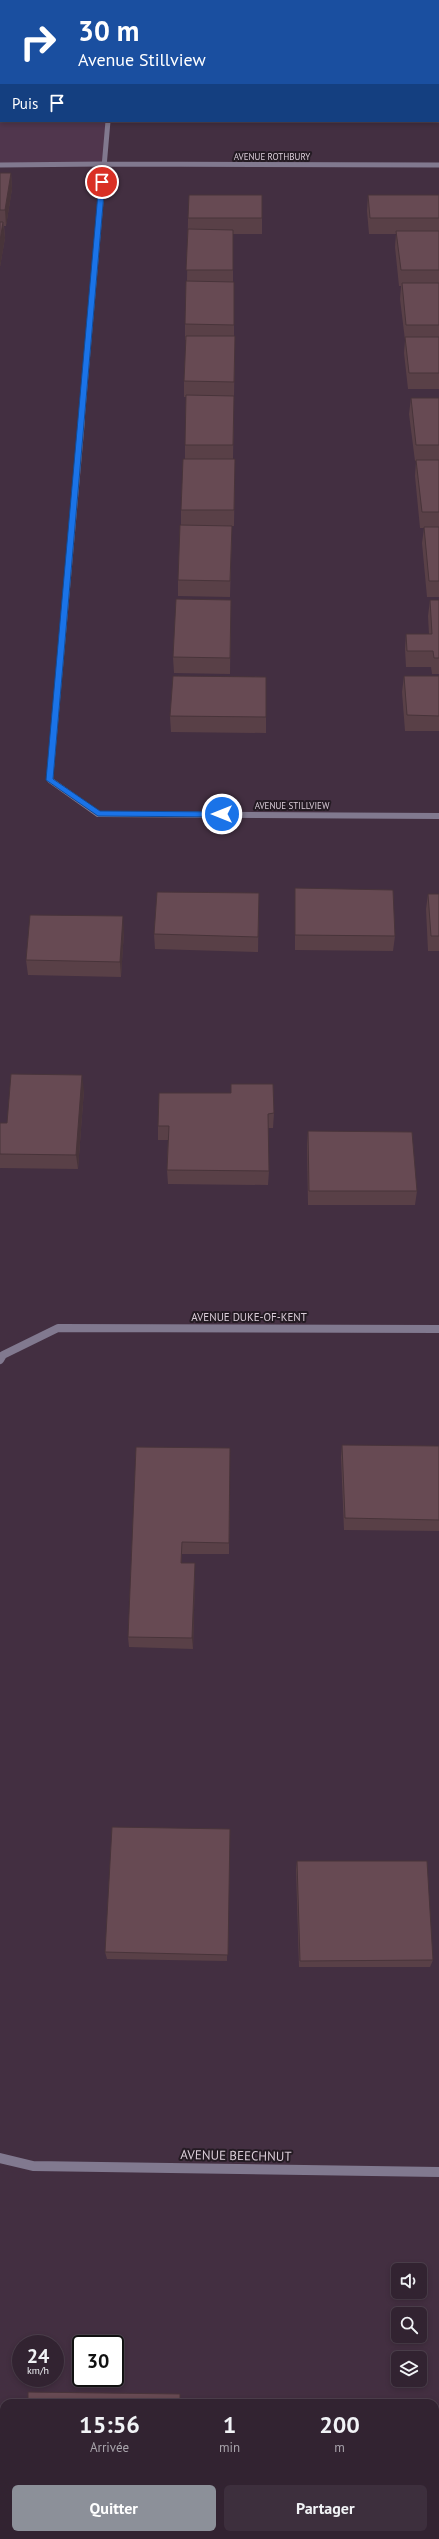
<!DOCTYPE html>
<html lang="fr">
<head>
<meta charset="utf-8">
<style>
  :root { --surface:#322331; --page:#3d2f3d; --text:#f1f3f6; --muted:#a8a4ab; --line:#4d404d; --accent:#8c9099 }
  body { margin:0; font-family:"PT Sans",sans-serif; background:var(--page); color:var(--text); height:100vh; display:flex; flex-direction:column; font-size:15px; white-space:nowrap }
  * { box-sizing:border-box; margin:0 }
  p { font-size:13px; color:var(--muted) }
  .icon { flex:none; width:22px; height:22px; fill:none; stroke:currentColor; stroke-width:2; stroke-linecap:round; stroke-linejoin:round }
  .map { position:relative; flex:1; overflow:hidden }
  .drawer { position:absolute; left:0px; top:2399px; width:439px; height:140px; display:flex; flex-direction:column; background:var(--surface); border-radius:12px 12px 0 0; box-shadow:0 2px 6px #0003,0 0 0 1px var(--line) }
  .drawer>* { flex:none }
  .top-card { position:absolute; left:0px; top:0px; width:439px; height:122px; box-shadow:0 2px 6px #0003,0 0 0 1px var(--line); background:#1a4fa0; color:#fff; overflow:hidden }
  .fabs { position:absolute; left:391px; top:2263px; display:grid; gap:8px }
  .fabs a { display:grid; place-items:center; width:36px; height:36px; border-radius:6px; background:var(--surface); box-shadow:0 2px 6px #0003,0 0 0 1px var(--line); font-size:20px }
  .speed { position:absolute; left:12px; top:2335px; display:flex; gap:8px; font-size:20px; font-weight:700; text-align:center }
  .speed>* { display:grid; place-content:center; width:52px; height:52px; border-radius:50%; background:var(--surface); box-shadow:0 2px 6px #0003,0 0 0 1px var(--line); line-height:1 }
  .speed small { font-size:10px; font-weight:400 }
  .speed .limit { border:2px solid #111; border-radius:6px; background:#fff; color:#111 }
  .pin { position:absolute; display:grid; place-items:center; width:34px; height:34px; color:#fff; margin:-17px; border:2px solid #fff; border-radius:50%; box-shadow:0 1px 4px #0007 }
  .me { position:absolute; width:44px; margin:-22px; rotate:270deg; stroke-linejoin:round; filter:drop-shadow(0 0 3px #0008) }
  .turn { display:flex; align-items:center; gap:14px; height:84px; padding:0 12px; font-size:18px }
  .turn .icon { width:52px; height:52px; stroke-width:2.5 }
  .turn b { display:block; font-size:28px; line-height:34px }
  .then { display:flex; align-items:center; height:38px; padding:0 12px; background:#0003; gap:8px; font-size:15px }
  .eta { display:flex; justify-content:space-evenly; align-items:center; height:68px; text-align:center }
  .eta b { font-size:24px; font-weight:700; line-height:28px }
  .action { display:flex; gap:8px; margin-top:auto; padding:8px 12px }
  .action a { flex:1; height:46px; border-radius:6px; background:var(--accent); color:#fff; font-size:16px; font-weight:700; line-height:46px; text-align:center }
  .action a+a { background:var(--page); color:var(--text) }
  .map>svg:first-child { display:block }
  .built { fill:#50364d }
  .lines { fill:none; stroke-linecap:round; stroke-linejoin:round }
  .service { stroke:#81798f; stroke-width:5 }
  .minor-far3 { stroke:#81798f; stroke-width:5 }
  .minor-far2 { stroke:#81798f; stroke-width:6 }
  .minor-far1 { stroke:#81798f; stroke-width:8 }
  .minor { stroke:#81798f; stroke-width:10 }
  .wall { fill:#594047 }
  .shaded-wall { fill:#48343a }
  .building { fill:#674a53; stroke:#48343a }
  .route { fill:#1a73e8; stroke:#114b97 }
  .labels { text-anchor:middle; stroke-width:4; stroke-linejoin:round; paint-order:stroke }
  .far-street-label { font-size:9px; fill:#dbced9; stroke:#241b23 }
  .street-label { font-size:11px; fill:#dbced9; stroke:#241b23 }
  .near-street-label { font-size:13px; fill:#dbced9; stroke:#241b23 }
</style>
</head>
<body>
<div class="map">
<svg width="439" height="2539" viewBox="0 0 439 2539">
  <rect width="100%" height="100%" fill="#432f41"/>
  <path class="built" d="M 0,0 L 118,0 L 1,1 L 1,121 L 108,121 L 105,164 L 0,165 Z"/>
  <g class="lines">
    <path class="service" d="M 0,103 L 1,93
      M 0,165 L 105,164"/>
    <path class="minor-far3" d="M 105,164 L 439,165
      M 82,421 L 108,121"/>
    <path class="minor-far2" d="M 82,420 L 50,780 L 98,814 L 439,816"/>
    <path class="minor-far1" d="M 0,1360 L 3,1355 L 58,1328 L 439,1329"/>
    <path class="minor" d="M 0,2158 L 33,2166 L 439,2172"/>
  </g>
  <path class="wall" d="M 438,4 L 439,4 L 439,39 L 438,39 Z
    M 438,87 L 439,87 L 439,123 L 437,123 L 437,121 L 438,121 Z
    M 192,121 L 233,121 L 233,122 L 192,122 Z
    M 257,121 L 324,121 L 324,122 Z
    M 347,121 L 415,121 L 414,123 L 347,123 Z
    M 0,173 L 11,173 L 12,189 L 6,226 L 4,226 L 5,238 L 0,267 Z
    M 368,195 L 439,195 L 439,389 L 408,389 L 404,353 L 405,340 L 400,299 L 401,286 L 399,286 L 395,247 L 396,234 L 369,234 L 367,211 Z
    M 188,218 L 262,218 L 262,234 L 233,234 L 233,282 L 234,282 L 234,336 L 235,336 L 233,459 L 235,459 L 234,526 L 232,526 L 230,597 L 178,596 L 178,580 L 181,525 L 181,510 L 185,459 L 185,445 L 186,397 L 184,397 L 184,381 L 186,340 L 185,340 L 185,324 L 187,281 Z
    M 411,398 L 439,398 L 439,597 L 427,597 L 422,543 L 424,528 L 420,528 L 415,476 L 416,461 L 415,461 L 409,414 Z
    M 231,600 L 230,674 L 174,673 L 173,657 Z
    M 430,600 L 439,600 L 439,674 L 432,674 L 431,667 L 406,667 L 405,649 L 406,634 L 429,634 L 428,616 Z
    M 404,676 L 439,676 L 439,731 L 405,731 L 402,692 Z
    M 170,716 L 266,717 L 266,733 L 171,732 Z
    M 295,888 L 395,936 L 393,951 L 295,950 Z
    M 259,893 L 258,952 L 155,949 L 154,934 Z
    M 428,894 L 439,894 L 439,951 L 428,951 L 426,909 Z
    M 124,931 L 121,977 L 28,975 L 26,960 Z
    M 231,1084 L 274,1113 L 273,1128 L 268,1128 L 269,1171 L 268,1185 L 168,1184 L 167,1170 L 168,1140 L 158,1140 L 158,1126 L 231,1093 Z
    M 84,1090 L 78,1169 L 0,1168 L 0,1123 L 7,1123 Z
    M 308,1131 L 417,1191 L 415,1205 L 308,1205 L 307,1145 Z
    M 342,1445 L 439,1446 L 439,1531 L 344,1530 L 341,1457 Z
    M 230,1448 L 229,1554 L 182,1554 L 182,1563 L 195,1563 L 195,1574 L 193,1649 L 129,1647 L 128,1637 Z
    M 230,1829 L 227,1961 L 107,1959 L 105,1952 Z
    M 297,1861 L 433,1960 L 430,1967 L 299,1967 L 296,1869 Z"/>
  <path class="shaded-wall" d="M 11,173 L 12,189 L 6,226 L 5,210 Z
    M 3,222 L 5,238 L 0,267 L 0,241 Z
    M 123,916 L 124,931 L 121,977 L 120,962 Z
    M 82,1075 L 84,1090 L 78,1169 L 76,1155 Z
    M 182,1542 L 182,1574 L 181,1563 Z
    M 195,1563 L 195,1574 L 193,1649 L 192,1638 Z"/>
  <path class="building" d="M 438,4 L 439,4 L 439,23 L 438,23 Z
    M 438,87 L 439,87 L 439,107 L 438,107 Z
    M 0,173 L 11,173 L 5,210 L 0,210 Z
    M 189,195 L 262,195 L 262,218 L 188,218 Z
    M 368,195 L 439,195 L 439,218 L 370,218 Z
    M 0,222 L 3,222 L 0,241 Z
    M 188,229 L 233,230 L 233,270 L 186,270 Z
    M 396,231 L 439,231 L 439,270 L 401,270 Z
    M 186,281 L 234,282 L 234,325 L 185,324 Z
    M 402,283 L 439,283 L 439,325 L 406,325 Z
    M 186,336 L 235,336 L 234,382 L 184,381 Z
    M 405,337 L 439,337 L 439,373 L 409,373 Z
    M 186,395 L 234,396 L 233,445 L 185,445 Z
    M 411,398 L 439,398 L 439,445 L 416,445 Z
    M 183,459 L 235,459 L 234,510 L 181,510 Z
    M 416,460 L 439,460 L 439,512 L 422,512 Z
    M 180,525 L 232,526 L 230,581 L 178,580 Z
    M 424,527 L 439,527 L 439,581 L 429,581 Z
    M 176,599 L 231,600 L 230,658 L 173,657 Z
    M 430,600 L 439,600 L 439,658 L 434,658 L 433,651 L 407,651 L 406,634 L 432,634 Z
    M 173,676 L 266,677 L 266,717 L 170,716 Z
    M 404,676 L 439,676 L 439,716 L 407,715 Z
    M 295,888 L 393,890 L 395,936 L 295,935 Z
    M 157,892 L 259,893 L 258,937 L 154,934 Z
    M 428,894 L 439,894 L 439,936 L 431,936 Z
    M 30,915 L 123,916 L 120,962 L 26,960 Z
    M 11,1074 L 82,1075 L 76,1155 L 0,1154 L 0,1123 L 7,1123 Z
    M 231,1084 L 273,1084 L 274,1113 L 268,1114 L 269,1171 L 167,1170 L 169,1126 L 158,1126 L 159,1093 L 231,1093 Z
    M 308,1131 L 412,1132 L 417,1191 L 309,1191 Z
    M 342,1445 L 439,1446 L 439,1520 L 345,1518 Z
    M 136,1447 L 230,1448 L 229,1543 L 182,1542 L 181,1563 L 195,1563 L 192,1638 L 128,1637 Z
    M 112,1827 L 230,1829 L 228,1955 L 105,1952 Z
    M 297,1861 L 427,1861 L 433,1960 L 300,1961 Z
    M 28,2392 L 180,2394 L 180,2403 L 28,2403 Z
    M 435,2440 L 439,2440 L 439,2539 L 307,2539 L 307,2535 L 435,2535 Z"/>
  <path class="route" d="M 102,180 L 105,182 L 53,779 L 100,811 L 222,812 L 226,814 L 222,817 L 98,816 L 46,780 L 99,182 Z"/>
  <g class="labels">
    <g class="far-street-label">
      <text x="272" y="160">AVENUE ROTHBURY</text>
      <text x="292" y="809">AVENUE STILLVIEW</text>
    </g>
    <g class="street-label">
      <text x="249" y="1321">AVENUE DUKE-OF-KENT</text>
    </g>
    <g class="near-street-label">
      <text transform="translate(236 2155) rotate(1)" y="5">AVENUE BEECHNUT</text>
    </g>
  </g>
</svg>
<div class="fabs">
<a><svg class="icon" aria-label="sound" viewBox="0 0 24 24"><path d="M4 9h4l5-4v14l-5-4H4zM17 9q2 3 0 6"/></svg></a>
<a><svg class="icon" aria-label="search" viewBox="0 0 24 24"><circle cx="10" cy="10" r="6"/><path d="M15 15l6 6"/></svg></a>
<a><svg class="icon" aria-label="layers" viewBox="0 0 24 24"><path d="M12 4l9 5-9 5-9-5zM3 14l9 5 9-5"/></svg></a>
</div>
<div class="speed"><div>24<small>km/h</small></div><div class="limit">30</div></div>
<div class="pin" style="left:102px;top:182px;background:#d93025"><svg class="icon" aria-label="arrive" viewBox="0 0 24 24"><path d="M6 21V4h12l-3 4 3 4H6"/></svg></div>
<svg class="me" style="left:222px;top:814px" viewBox="-20 -20 40 40"><circle r="17" fill="#1a73e8" stroke="#fff" stroke-width="3"/><path d="M0-11L8 9 0 5-8 9z" fill="#fff"/></svg>
<div class="top-card">
<div class="turn"><svg class="icon" aria-label="right" viewBox="0 0 24 24"><path d="M7 20v-9h11M14 6l5 5-5 5"/></svg><div><b>30 m</b>Avenue Stillview</div></div>
<div class="then">Puis<svg class="icon" aria-label="arrive" viewBox="0 0 24 24"><path d="M6 21V4h12l-3 4 3 4H6"/></svg></div>
</div>
<section class="drawer">
<div class="eta">
<div><b>15:56</b><p>Arrivée</p></div>
<div><b>1</b><p>min</p></div>
<div><b>200</b><p>m</p></div>
</div>
<div class="action"><a>Quitter</a><a>Partager</a></div>
</section>
</div>
</body>
</html>
